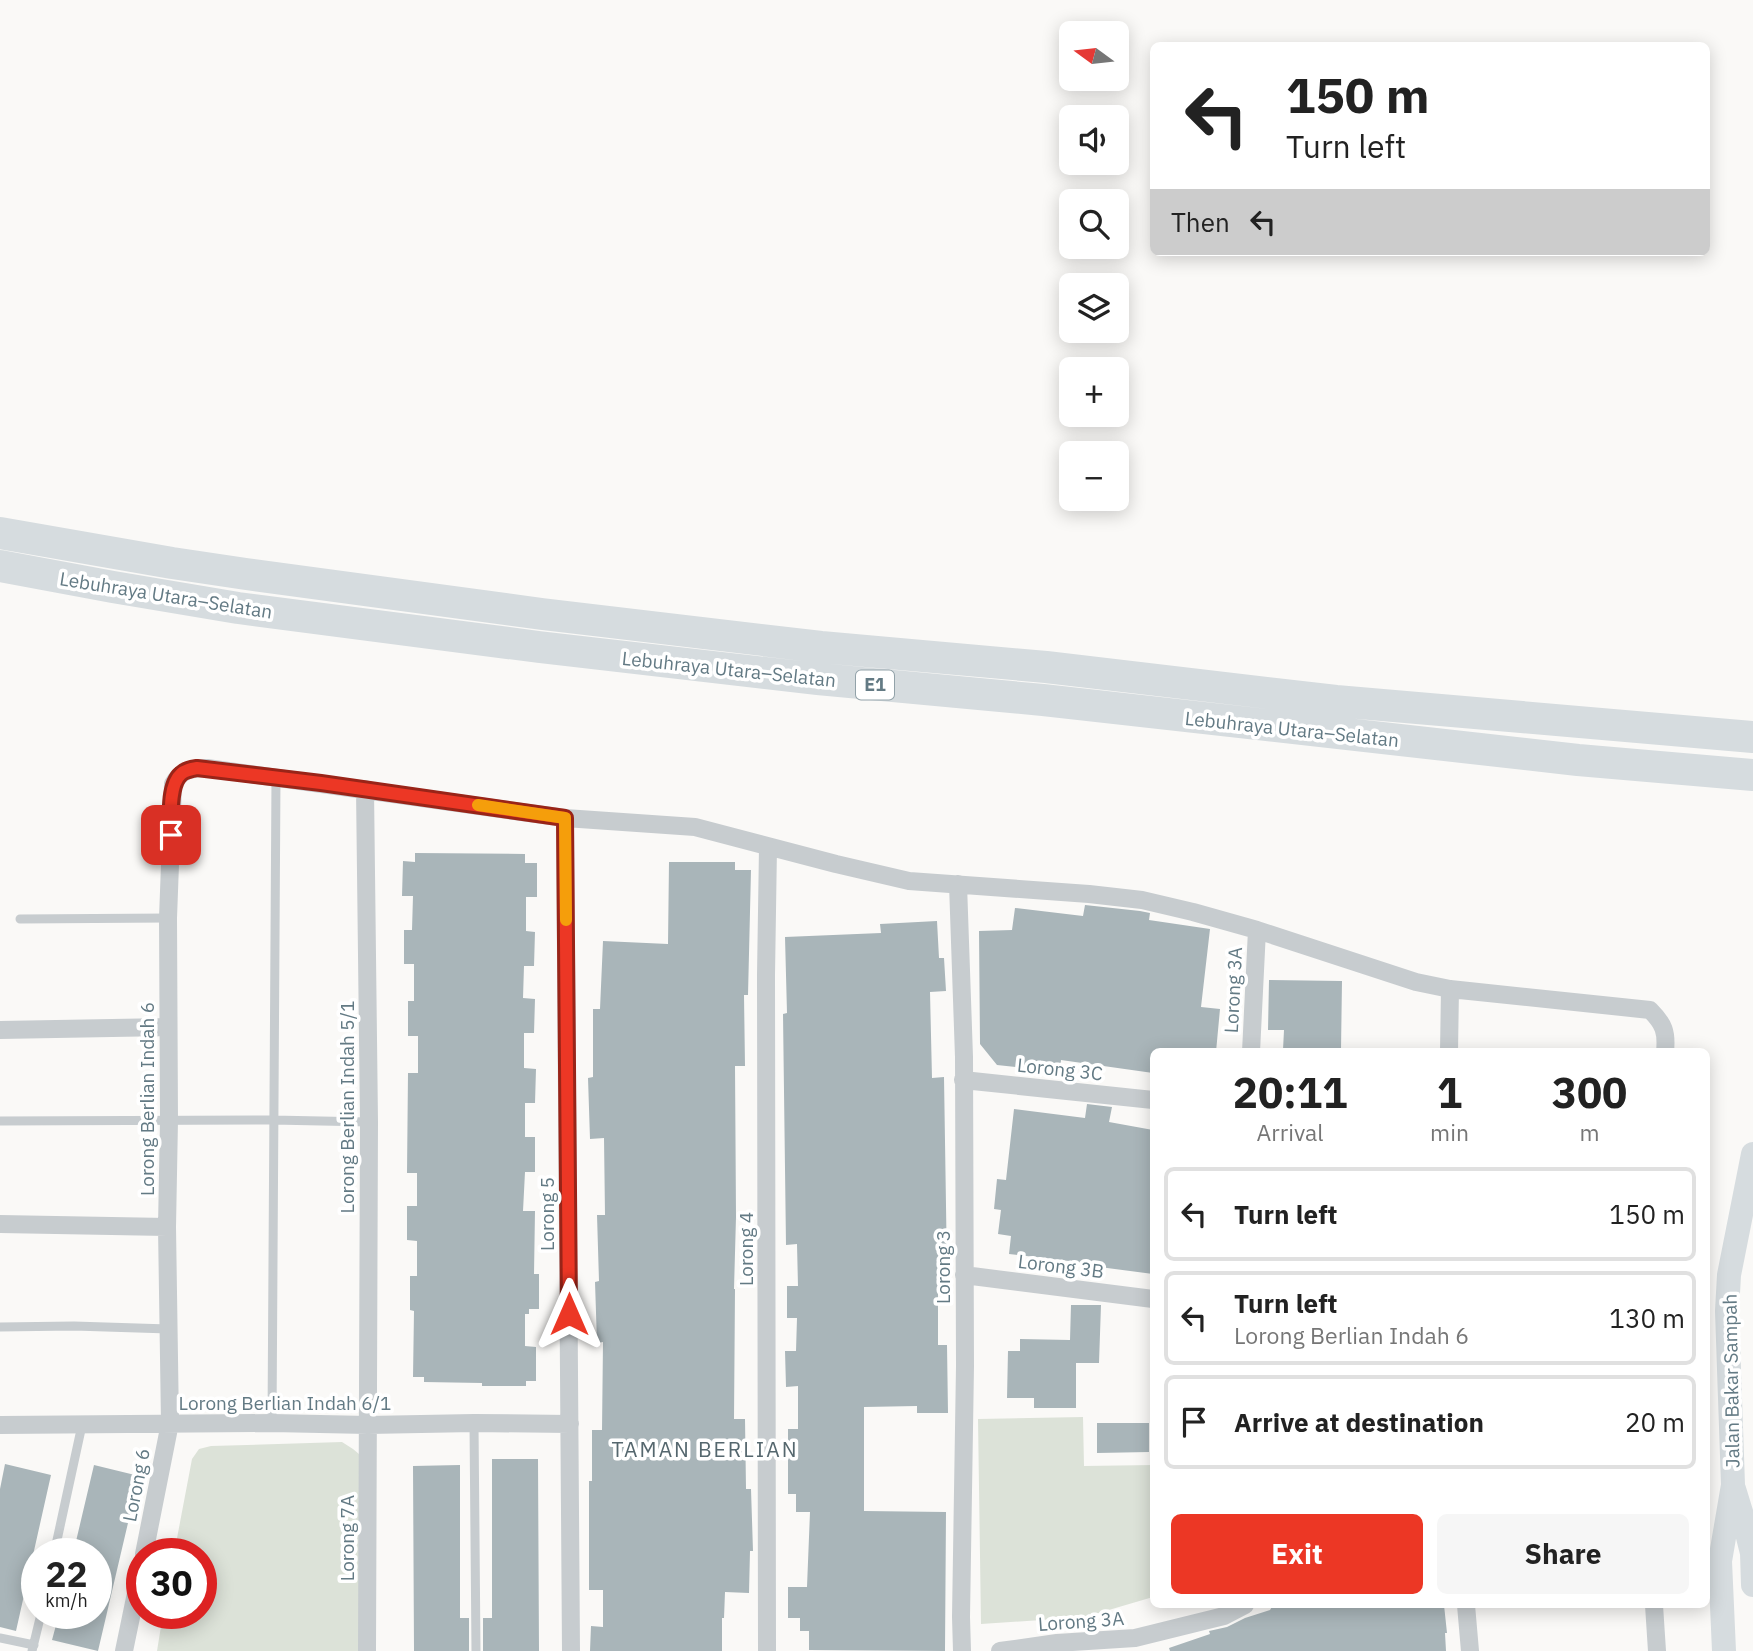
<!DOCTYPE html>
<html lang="en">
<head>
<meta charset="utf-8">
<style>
  :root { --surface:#fff; --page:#f6f6f6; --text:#222; --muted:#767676; --line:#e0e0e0; --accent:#ec3725 }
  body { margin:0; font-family:"IBM Plex Sans",sans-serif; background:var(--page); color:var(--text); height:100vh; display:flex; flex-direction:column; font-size:26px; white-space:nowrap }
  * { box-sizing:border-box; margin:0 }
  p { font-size:23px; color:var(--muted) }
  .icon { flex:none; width:38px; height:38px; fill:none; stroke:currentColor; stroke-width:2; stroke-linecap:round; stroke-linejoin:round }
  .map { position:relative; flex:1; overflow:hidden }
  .sheet { position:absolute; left:1150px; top:1048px; width:560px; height:560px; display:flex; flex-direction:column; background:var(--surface); border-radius:10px; box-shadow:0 4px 18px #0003 }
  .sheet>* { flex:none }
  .hud { position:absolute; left:1150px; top:42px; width:560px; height:214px; border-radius:10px; box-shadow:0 4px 18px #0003; background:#fff; color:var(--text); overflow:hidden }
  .needle { width:46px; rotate:285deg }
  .tools { position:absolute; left:1059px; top:21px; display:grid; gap:14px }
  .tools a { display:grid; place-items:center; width:70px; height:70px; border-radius:10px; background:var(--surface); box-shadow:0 4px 18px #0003; font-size:35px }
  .speed { position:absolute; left:21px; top:1538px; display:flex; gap:14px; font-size:35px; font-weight:700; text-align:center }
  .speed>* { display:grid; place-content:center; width:91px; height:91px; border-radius:50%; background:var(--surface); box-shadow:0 4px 18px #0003; line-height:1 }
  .speed small { font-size:18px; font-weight:400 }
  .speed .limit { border:10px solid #d22; background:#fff; color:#111 }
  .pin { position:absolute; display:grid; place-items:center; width:60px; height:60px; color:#fff; margin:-30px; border-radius:14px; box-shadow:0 4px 10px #0006 }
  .me { position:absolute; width:77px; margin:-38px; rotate:0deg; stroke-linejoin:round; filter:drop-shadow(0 0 5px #0008) }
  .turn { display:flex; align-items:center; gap:24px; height:147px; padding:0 21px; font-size:32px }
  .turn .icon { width:91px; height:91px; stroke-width:2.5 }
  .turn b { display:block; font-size:49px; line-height:60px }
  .then { display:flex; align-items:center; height:66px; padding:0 21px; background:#0003; gap:14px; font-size:26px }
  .eta { display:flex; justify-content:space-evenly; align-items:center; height:119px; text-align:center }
  .eta b { font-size:42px; font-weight:700; line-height:49px }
  .cta { display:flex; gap:14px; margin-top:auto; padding:14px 21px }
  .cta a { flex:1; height:80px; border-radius:10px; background:var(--accent); color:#fff; font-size:28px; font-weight:700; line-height:80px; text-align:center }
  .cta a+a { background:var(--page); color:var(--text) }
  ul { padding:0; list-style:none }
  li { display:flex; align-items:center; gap:21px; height:94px; margin:0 14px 10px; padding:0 7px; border:4px solid var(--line); border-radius:10px }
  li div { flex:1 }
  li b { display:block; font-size:26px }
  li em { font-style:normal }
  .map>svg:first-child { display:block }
  .green { fill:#dce2d8 }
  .building { fill:#a9b5b9 }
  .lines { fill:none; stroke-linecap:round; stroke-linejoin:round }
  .service { stroke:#c7cccf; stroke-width:9 }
  .minor { stroke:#c7cccf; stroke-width:18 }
  .secondary { stroke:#d6dcdf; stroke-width:24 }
  .motorway { stroke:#d6dcdf; stroke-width:32 }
  .route-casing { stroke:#992418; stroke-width:18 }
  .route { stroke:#ec3725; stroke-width:12 }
  .slow { stroke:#f59e0b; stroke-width:12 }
  .labels { text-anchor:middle; stroke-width:7; stroke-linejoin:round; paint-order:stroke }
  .shield { fill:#fff; stroke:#92a2a9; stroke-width:2 }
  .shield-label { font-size:18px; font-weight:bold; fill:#637a84 }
  .street-label { font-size:19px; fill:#637a84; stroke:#fff }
  .neighbourhood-label { font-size:21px; letter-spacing:2px; fill:#55676e; stroke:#fff }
</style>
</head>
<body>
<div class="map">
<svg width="1753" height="1651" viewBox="0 0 1753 1651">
  <rect width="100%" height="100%" fill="#faf9f7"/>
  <path class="green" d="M 1083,1417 L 1084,1466 L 1153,1465 L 1153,1597 L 1085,1617 L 981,1624 L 978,1419 Z
    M 342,1442 L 353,1449 L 365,1459 L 363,1651 L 157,1651 L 163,1614 L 201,1614 L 201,1554 L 174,1554 L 192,1459 L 199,1449 L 211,1446 Z"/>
  <path class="building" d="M 415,853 L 525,854 L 525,863 L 537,863 L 537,897 L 526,897 L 526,931 L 535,932 L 534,966 L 524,966 L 523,998 L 535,999 L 534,1033 L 524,1033 L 524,1068 L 536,1069 L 535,1103 L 525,1103 L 525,1137 L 535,1137 L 535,1172 L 525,1172 L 523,1211 L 535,1211 L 534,1274 L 539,1274 L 539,1309 L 529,1309 L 529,1314 L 525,1314 L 525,1346 L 536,1347 L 536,1381 L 526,1381 L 526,1386 L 482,1386 L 482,1383 L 424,1382 L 424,1377 L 413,1377 L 414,1311 L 410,1310 L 410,1276 L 417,1276 L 417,1241 L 407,1240 L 407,1206 L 417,1206 L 417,1173 L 407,1173 L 408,1073 L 418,1073 L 418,1036 L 408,1036 L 408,1001 L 414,1001 L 414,964 L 404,964 L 404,930 L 412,930 L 413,896 L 402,896 L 403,861 L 415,862 Z
    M 669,862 L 735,862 L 735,870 L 751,870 L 748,995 L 744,995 L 745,1066 L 735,1066 L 736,1217 L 734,1289 L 735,1289 L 734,1419 L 745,1419 L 746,1489 L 751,1489 L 753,1551 L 750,1551 L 749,1593 L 725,1592 L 724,1618 L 722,1618 L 722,1651 L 590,1651 L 591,1626 L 603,1627 L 603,1590 L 589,1590 L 589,1481 L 592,1481 L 592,1430 L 602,1430 L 603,1342 L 597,1343 L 595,1282 L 599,1281 L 597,1215 L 605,1215 L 604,1138 L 590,1139 L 588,1078 L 593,1077 L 593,1009 L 600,1009 L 603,941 L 668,944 Z
    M 1085,905 L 1140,911 L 1150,913 L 1149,920 L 1210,929 L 1201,1007 L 1220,1009 L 1216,1052 L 1153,1052 L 1153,1073 L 1061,1060 L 1060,1072 L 997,1065 L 980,1044 L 979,931 L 1012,930 L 1015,908 L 1083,916 Z
    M 937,921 L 939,958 L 944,958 L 946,991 L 930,992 L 932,1078 L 944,1077 L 947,1270 L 938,1270 L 938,1345 L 947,1345 L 948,1413 L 917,1413 L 917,1406 L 864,1407 L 864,1511 L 946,1512 L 945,1651 L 809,1650 L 809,1631 L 800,1631 L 800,1618 L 788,1618 L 788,1587 L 807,1587 L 810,1512 L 796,1512 L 796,1494 L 788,1494 L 788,1429 L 798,1429 L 798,1386 L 786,1387 L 785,1351 L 796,1351 L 797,1318 L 787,1318 L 787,1286 L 798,1286 L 797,1244 L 786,1245 L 783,1014 L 787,1013 L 785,937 L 881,933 L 880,924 Z
    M 1269,980 L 1342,981 L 1341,1050 L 1338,1050 L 1338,1052 L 1283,1050 L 1284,1030 L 1268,1030 Z
    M 1087,1104 L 1112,1107 L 1109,1122 L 1153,1130 L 1153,1274 L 1069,1263 L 1069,1261 L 1009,1254 L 1011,1236 L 998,1234 L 1001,1210 L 994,1209 L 997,1179 L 1006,1180 L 1014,1109 L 1085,1118 Z
    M 1071,1305 L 1101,1305 L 1099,1363 L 1076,1363 L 1076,1408 L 1034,1408 L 1034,1398 L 1007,1398 L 1008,1351 L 1020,1351 L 1020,1339 L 1070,1340 Z
    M 1097,1423 L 1149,1423 L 1149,1452 L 1097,1453 Z
    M 492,1459 L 538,1459 L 539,1651 L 483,1651 L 483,1618 L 492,1618 Z
    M 5,1464 L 51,1475 L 16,1631 L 0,1627 L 0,1489 Z
    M 94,1465 L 139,1476 L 98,1651 L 52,1640 L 59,1614 L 96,1614 L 96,1554 L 73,1554 Z
    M 460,1465 L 460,1618 L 469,1618 L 469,1651 L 414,1651 L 413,1466 Z
    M 1273,1605 L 1444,1605 L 1447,1633 L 1445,1633 L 1446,1651 L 1170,1651 L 1169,1648 L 1210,1634 L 1209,1631 L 1227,1627 L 1245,1618 L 1270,1610 Z"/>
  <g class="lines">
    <path class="service" d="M 20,919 L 168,918
      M 0,1121 L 273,1120 L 369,1122
      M 0,1327 L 74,1326 L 169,1329
      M 272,1423 L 276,777
      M 474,1423 L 476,1651
      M 54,1554 L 82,1425
      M 0,1638 L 34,1645
      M 32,1651 L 41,1614"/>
    <path class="minor" d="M 365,789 L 369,1122 L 367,1651
      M 565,818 L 571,1651
      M 958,884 L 964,1057 L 965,1366 L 961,1617 L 962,1651
      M 0,1030 L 168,1027
      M 1251,1052 L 1257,930
      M 1449,1052 L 1450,989
      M 963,1080 L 1153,1100
      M 0,1224 L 167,1227
      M 964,1275 L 1153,1299
      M 0,1425 L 272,1423 L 368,1425 L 474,1423 L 570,1424
      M 144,1554 L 170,1423 L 167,1227 L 169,1120 L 168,918 L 173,784 C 181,770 192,768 207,768 L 565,818 L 695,827 L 836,864 L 909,881 L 1089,894 L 1142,900 L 1193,912 L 1257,930 L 1416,982 L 1450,989 L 1650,1010 C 1664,1024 1667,1032 1665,1052
      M 1466,1605 L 1470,1651
      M 1654,1605 L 1657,1651
      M 124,1651 L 142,1564
      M 767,1651 L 766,975 L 768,847
      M 1000,1651 L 1057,1643 L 1135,1638 L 1224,1616 L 1245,1605"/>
    <path class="secondary" d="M 1734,1489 L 1745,1525 L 1752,1553 L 1753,1585
      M 1724,1651 L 1720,1561 L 1733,1485 L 1727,1311 L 1729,1275 L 1753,1154"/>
    <path class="motorway" d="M 0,533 L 172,563 L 246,574 L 542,614 L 821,647 L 1046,667 L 1336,701 L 1753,737
      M 0,566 L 113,587 L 238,608 L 539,647 L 818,679 L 1043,700 L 1578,760 L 1753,775"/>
  </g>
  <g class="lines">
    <g class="route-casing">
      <path id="route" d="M 171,835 C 171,819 168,785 181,774 C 185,770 191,769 197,768 L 321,783 L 565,818 L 569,1314"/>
    </g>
    <use href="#route" class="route"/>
    <path class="slow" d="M 478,805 L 565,818 L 566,920"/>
  </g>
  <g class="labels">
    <rect class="shield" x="856" y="670.5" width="38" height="29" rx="5"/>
    <g class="shield-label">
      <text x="875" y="691">E1</text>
    </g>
    <g class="street-label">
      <text transform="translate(166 595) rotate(9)" y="7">Lebuhraya Utara–Selatan</text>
      <text transform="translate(729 669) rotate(6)" y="7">Lebuhraya Utara–Selatan</text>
      <text transform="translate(1292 729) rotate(6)" y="7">Lebuhraya Utara–Selatan</text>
      <text transform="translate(1233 990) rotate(-87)" y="7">Lorong 3A</text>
      <text transform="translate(1060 1069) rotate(6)" y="7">Lorong 3C</text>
      <text transform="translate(147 1099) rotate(-90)" y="7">Lorong Berlian Indah 6</text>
      <text transform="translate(347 1107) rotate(-90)" y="7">Lorong Berlian Indah 5/1</text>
      <text transform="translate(547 1214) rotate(-90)" y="7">Lorong 5</text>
      <text transform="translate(746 1249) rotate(-90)" y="7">Lorong 4</text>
      <text transform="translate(1061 1266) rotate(7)" y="7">Lorong 3B</text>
      <text transform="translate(943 1267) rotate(-90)" y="7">Lorong 3</text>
      <text transform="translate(1731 1381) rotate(-91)" y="7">Jalan Bakar Sampah</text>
      <text x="285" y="1410">Lorong Berlian Indah 6/1</text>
      <text transform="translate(136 1485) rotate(-79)" y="7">Lorong 6</text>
      <text transform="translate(347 1538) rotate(-90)" y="7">Lorong 7A</text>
      <text transform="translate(1081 1621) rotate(-4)" y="7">Lorong 3A</text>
    </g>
    <g class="neighbourhood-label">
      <text x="705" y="1457">TAMAN BERLIAN</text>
    </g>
  </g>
</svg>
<div class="tools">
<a><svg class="needle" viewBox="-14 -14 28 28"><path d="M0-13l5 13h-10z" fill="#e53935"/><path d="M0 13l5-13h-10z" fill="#767676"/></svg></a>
<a><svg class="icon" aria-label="sound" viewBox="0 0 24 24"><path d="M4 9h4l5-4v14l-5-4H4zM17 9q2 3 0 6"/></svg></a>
<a><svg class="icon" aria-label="search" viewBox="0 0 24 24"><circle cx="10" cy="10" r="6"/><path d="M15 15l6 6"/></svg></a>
<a><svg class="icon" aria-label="layers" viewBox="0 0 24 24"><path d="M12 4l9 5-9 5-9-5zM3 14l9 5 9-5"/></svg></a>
<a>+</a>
<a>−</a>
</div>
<div class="speed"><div>22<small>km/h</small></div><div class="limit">30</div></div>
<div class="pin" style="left:171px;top:835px;background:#d93025"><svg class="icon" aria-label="arrive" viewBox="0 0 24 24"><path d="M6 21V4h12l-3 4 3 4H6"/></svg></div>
<svg class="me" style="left:569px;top:1314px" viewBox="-20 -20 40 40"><path d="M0-17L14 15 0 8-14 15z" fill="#ec3725" stroke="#fff" stroke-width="4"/></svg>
<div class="hud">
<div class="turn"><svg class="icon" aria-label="left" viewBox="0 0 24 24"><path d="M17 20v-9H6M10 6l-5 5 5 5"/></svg><div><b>150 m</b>Turn left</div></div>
<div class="then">Then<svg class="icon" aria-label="left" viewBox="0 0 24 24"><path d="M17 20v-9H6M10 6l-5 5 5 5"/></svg></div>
</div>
<section class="sheet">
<div class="eta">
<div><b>20:11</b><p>Arrival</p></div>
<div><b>1</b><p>min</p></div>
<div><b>300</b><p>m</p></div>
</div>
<ul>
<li><svg class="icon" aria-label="left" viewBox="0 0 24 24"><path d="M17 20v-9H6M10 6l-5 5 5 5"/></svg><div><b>Turn left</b></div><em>150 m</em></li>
<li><svg class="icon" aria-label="left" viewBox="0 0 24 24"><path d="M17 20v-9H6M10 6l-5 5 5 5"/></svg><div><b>Turn left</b><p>Lorong Berlian Indah 6</p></div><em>130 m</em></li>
<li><svg class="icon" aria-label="arrive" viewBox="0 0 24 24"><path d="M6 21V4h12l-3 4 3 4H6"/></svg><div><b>Arrive at destination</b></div><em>20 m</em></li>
</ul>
<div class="cta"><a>Exit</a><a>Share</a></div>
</section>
</div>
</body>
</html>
